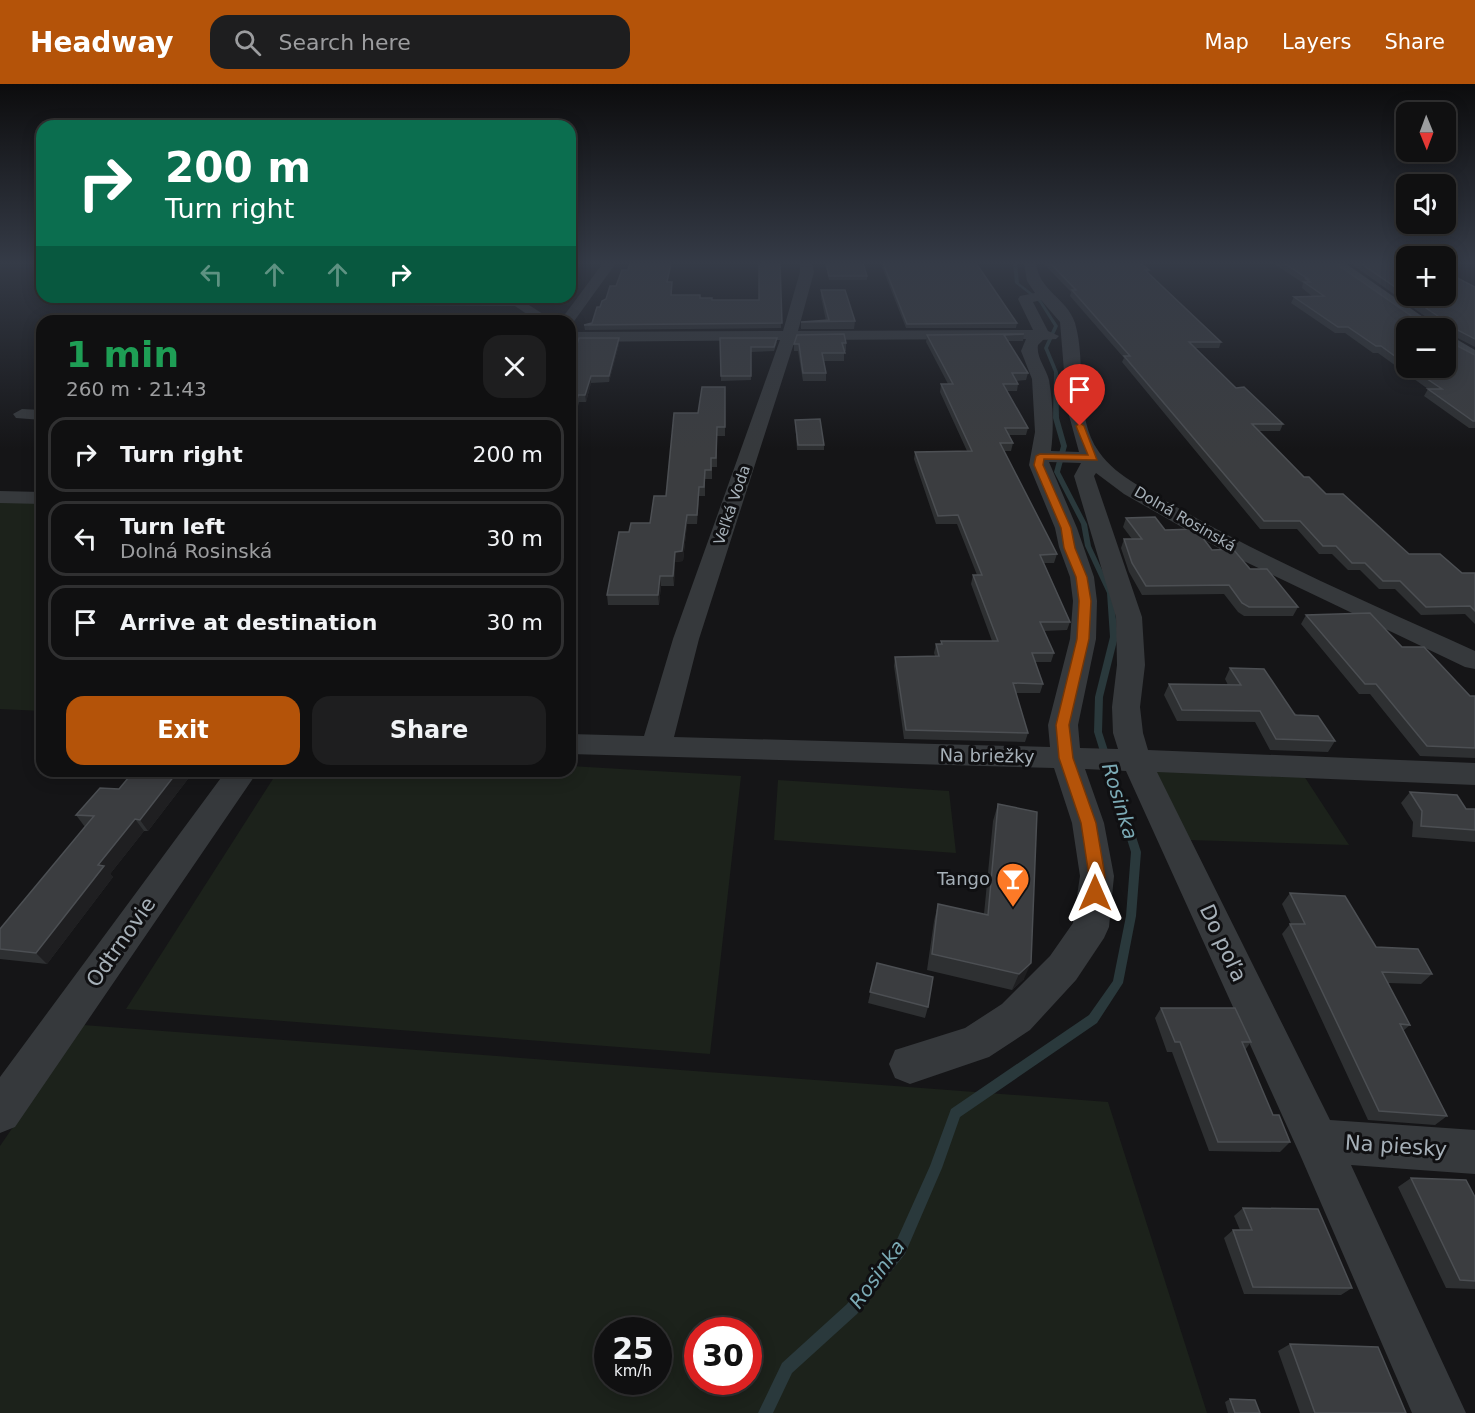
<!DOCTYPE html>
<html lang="en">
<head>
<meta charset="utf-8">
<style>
  :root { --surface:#101011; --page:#1e1e1f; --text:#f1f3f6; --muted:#9c9d9f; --line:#303031; --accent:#b45309 }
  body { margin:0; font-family:"DejaVu Sans",sans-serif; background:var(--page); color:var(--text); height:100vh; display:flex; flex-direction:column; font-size:22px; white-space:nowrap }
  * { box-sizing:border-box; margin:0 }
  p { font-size:20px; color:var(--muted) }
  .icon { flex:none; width:33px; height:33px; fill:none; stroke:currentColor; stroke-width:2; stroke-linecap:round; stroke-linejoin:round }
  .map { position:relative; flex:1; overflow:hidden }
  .details { position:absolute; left:36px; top:231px; width:540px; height:462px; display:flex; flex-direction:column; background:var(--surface); border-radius:18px; box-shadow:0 3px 15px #0003,0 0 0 2px var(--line) }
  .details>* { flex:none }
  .banner { position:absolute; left:36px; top:36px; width:540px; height:183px; border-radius:18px; box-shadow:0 3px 15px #0003,0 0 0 2px var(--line); background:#0b6e4f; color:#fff; overflow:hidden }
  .needle { width:39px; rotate:179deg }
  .buttons { position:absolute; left:1396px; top:18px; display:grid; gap:12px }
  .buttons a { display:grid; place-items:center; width:60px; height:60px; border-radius:12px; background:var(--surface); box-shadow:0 3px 15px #0003,0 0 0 2px var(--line); font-size:30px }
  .speed { position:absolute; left:594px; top:1233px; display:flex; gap:12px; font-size:30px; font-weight:700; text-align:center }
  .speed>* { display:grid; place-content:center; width:78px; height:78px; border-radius:50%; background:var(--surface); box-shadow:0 3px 15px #0003,0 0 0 2px var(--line); line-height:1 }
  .speed small { font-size:15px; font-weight:400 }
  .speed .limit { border:9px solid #d22; background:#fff; color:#111 }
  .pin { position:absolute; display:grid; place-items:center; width:51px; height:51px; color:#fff; margin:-62px -26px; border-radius:50% 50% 50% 0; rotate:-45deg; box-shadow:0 0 6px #0007 }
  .pin .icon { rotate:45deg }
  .me { position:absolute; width:66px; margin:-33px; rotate:0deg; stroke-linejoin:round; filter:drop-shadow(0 0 4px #0008) }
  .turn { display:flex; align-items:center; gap:21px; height:126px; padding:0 30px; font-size:27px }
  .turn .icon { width:78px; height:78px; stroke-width:2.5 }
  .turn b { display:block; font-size:42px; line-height:51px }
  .lanes { display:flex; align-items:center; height:57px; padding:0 30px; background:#0003; justify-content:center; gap:30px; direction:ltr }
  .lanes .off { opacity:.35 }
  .round { display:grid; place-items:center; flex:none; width:63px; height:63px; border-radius:18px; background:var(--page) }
  .headline { display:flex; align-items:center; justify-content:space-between; height:102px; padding:0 30px }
  h1 { font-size:36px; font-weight:800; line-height:45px; color:#1e9e55 }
  .cta { display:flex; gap:12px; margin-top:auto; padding:12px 30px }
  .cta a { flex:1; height:69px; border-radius:18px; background:var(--accent); color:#fff; font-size:24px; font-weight:800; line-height:69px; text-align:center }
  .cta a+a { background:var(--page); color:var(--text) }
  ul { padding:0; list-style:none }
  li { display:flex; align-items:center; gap:18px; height:75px; margin:0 12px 9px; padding:0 18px; border:3px solid var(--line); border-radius:18px }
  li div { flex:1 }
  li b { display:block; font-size:22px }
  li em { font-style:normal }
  header { display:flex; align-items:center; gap:36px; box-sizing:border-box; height:84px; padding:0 30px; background:var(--accent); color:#fff }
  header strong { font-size:28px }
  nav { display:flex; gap:33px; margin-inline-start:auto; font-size:21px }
  .search { width:420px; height:54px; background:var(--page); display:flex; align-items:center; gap:15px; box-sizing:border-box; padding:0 21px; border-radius:18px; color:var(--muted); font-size:22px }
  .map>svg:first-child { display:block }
  .green { fill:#1c221b; fill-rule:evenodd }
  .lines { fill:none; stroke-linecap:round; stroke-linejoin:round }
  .stream { fill:#2a393c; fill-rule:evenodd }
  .street { fill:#36393c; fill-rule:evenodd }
  .secondary { fill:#44484c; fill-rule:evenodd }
  .wall { fill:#2e3032; fill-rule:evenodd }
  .shaded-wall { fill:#1f1f21 }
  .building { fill:#3b3d40; stroke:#4c4f53; stroke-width:1.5 }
  .route { fill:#b45309; stroke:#753606; stroke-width:1.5 }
  .labels { text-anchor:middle; stroke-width:6; stroke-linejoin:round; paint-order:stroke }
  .far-street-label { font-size:15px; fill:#a6b0b8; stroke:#101012 }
  .street-label { font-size:18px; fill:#a6b0b8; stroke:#101012 }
  .poi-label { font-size:18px; fill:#a6b0b8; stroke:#101012; text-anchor:end }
  .water-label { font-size:20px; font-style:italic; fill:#7baab5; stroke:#101012 }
  .near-street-label { font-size:21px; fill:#a6b0b8; stroke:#101012 }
</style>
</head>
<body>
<header>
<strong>Headway</strong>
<div class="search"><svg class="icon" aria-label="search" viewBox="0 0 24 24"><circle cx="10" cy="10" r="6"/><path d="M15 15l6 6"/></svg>Search here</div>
<nav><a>Map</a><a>Layers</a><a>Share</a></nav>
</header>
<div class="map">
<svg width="1475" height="1329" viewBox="0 0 1475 1329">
  <rect width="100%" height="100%" fill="#151517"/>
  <path class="green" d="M 0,414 L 42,415 L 42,627 L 0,625 Z
    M 570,682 L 741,692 L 710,970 L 126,925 L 278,687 L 570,687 Z
    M 1155,687 L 1304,692 L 1349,761 L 1188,756 Z
    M 778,696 L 949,707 L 956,769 L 774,756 Z
    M 83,941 L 1108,1018 L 1207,1329 L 0,1329 L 0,1062 ZM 608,1246 L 658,1246 L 658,1298 L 608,1298 ZM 698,1246 L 748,1246 L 748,1298 L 698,1298 Z"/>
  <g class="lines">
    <path class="stream" d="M 1013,179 L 1017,179 L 1019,199 L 1041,216 L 1058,242 L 1048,264 L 1058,288 L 1059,334 L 1067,362 L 1060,388 L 1087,440 L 1091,462 L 1113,509 L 1118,553 L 1103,613 L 1102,648 L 1141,768 L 1136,832 L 1123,899 L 1097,939 L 960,1033 L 942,1084 L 905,1170 L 857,1230 L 792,1289 L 773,1329 L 758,1329 L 782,1279 L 847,1220 L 895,1160 L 930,1082 L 951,1025 L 1089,931 L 1113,897 L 1126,832 L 1131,768 L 1094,648 L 1095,613 L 1110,553 L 1107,509 L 1085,462 L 1081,440 L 1054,388 L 1061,362 L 1053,334 L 1054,288 L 1044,264 L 1054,242 L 1039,218 L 1015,199 Z"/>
    <path class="street" d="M 603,179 L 616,179 L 572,240 L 570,241 L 570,237 L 560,237 Z
      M 800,179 L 812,179 L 814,188 L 798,247 L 1033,246 L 1018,215 L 1020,212 L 1035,209 L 1027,197 L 1024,179 L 1036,179 C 1039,207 1067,214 1075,239 C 1087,279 1073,331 1099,368 C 1117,394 1153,409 1180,425 C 1275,479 1375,522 1475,567 L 1475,585 L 1465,583 L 1229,470 L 1124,410 L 1096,389 L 1094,392 L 1142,533 L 1145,581 L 1140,623 L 1143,649 L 1148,666 L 1475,679 L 1475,701 L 1157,688 L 1330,1036 L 1475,1046 L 1475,1090 L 1351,1081 L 1466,1329 L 1412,1329 L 1301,1073 L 1126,687 L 1085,685 L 1104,739 L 1114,792 L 1109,843 L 1104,854 L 1076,896 L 1030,946 L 989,973 L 910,1000 L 895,994 L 889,980 L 895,966 L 965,944 L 1002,920 L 1050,872 L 1073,839 L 1080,792 L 1072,739 L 1054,684 L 570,670 L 570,650 L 644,652 L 673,555 L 780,256 L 570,258 L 570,248 L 783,247 L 800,188 ZM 1041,216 L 1060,238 L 1067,324 L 1079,368 L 1051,367 C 1054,344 1053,318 1049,296 C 1046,284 1036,273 1038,261 L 1043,256 L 1056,255 L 1059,252 L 1048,247 L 1033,218 ZM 1026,255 L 1021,267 L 1032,295 L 1035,348 L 1029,381 L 1055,444 L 1059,463 L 1070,493 L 1073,517 L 1070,555 L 1048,641 L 1050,663 L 674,653 L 699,555 L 795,256 ZM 1049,378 L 1081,379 L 1074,392 L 1116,533 L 1117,581 L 1112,623 L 1113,649 L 1118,665 L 1080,664 L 1078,641 L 1096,555 L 1097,517 L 1094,493 L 1077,444 Z
      M 109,213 L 518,214 L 554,237 L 537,237 L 515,222 L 115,219 L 110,218 Z
      M 22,325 L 42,326 L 42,336 L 16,334 L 13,330 Z
      M 0,407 L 42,408 L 42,420 L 0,419 Z
      M 226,687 L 258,687 L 15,1043 L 0,1049 L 0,993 Z"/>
    <path class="secondary" d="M 1328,179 L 1345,179 L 1439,244 L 1421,244 Z
      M 1446,249 L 1475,266 L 1475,279 L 1446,262 Z"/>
  </g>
  <path class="wall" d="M 780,179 L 781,244 L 585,246 L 584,241 L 592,239 L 600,223 L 616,202 L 672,198 L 672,211 L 700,214 L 712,216 L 759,216 Z
    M 825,179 L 863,179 L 867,192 L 867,196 L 829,196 Z
    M 883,179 L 1017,239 L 1016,244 L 906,244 L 882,183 Z
    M 1043,179 L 1141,179 L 1149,186 L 1148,190 L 1221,258 L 1219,264 L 1195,264 L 1236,304 L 1283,340 L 1280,347 L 1258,347 L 1304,393 L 1409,470 L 1462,489 L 1475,489 L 1475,540 L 1465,530 L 1421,531 L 1395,505 L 1379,505 L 1360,486 L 1348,486 L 1332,470 L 1319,470 L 1297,445 L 1260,445 L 1122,278 L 1124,274 L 1070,212 L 1071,208 Z
    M 1273,179 L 1335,179 L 1423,240 L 1436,240 L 1350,179 L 1407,179 L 1475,203 L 1475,263 L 1448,249 L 1448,257 L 1475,271 L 1475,344 L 1469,344 L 1424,312 L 1428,305 L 1378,269 L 1373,269 L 1345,249 L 1335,249 L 1291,219 L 1294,213 L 1313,213 L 1302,204 L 1303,199 ZM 1407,244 L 1446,284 L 1407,284 Z
    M 821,206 L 855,237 L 854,245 L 801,245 L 801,238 L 826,237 L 821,213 Z
    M 1024,250 L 1023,257 L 1008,257 L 1028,289 L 1026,296 L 1016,297 L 1018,300 L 1017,307 L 1007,307 L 1028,344 L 1026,351 L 1009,351 L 1013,359 L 1011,367 L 1004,367 L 1057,470 L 1054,479 L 1044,479 L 1070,538 L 1067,546 L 1044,547 L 1054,569 L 1051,578 L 1035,578 L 1043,600 L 1040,609 L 1016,609 L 1028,649 L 1025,658 L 904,655 L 894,582 L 895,573 L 935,572 L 934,569 L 936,560 L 941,560 L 941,557 L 992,557 L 971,500 L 973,491 L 977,491 L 957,440 L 936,440 L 914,375 L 915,368 L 967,367 L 940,308 L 941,300 L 948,300 L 926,258 L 927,251 Z
    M 720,254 L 777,258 L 774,267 L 751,268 L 751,296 L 721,297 Z
    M 846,259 L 846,267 L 844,267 L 844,277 L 824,277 L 826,289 L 826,297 L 803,297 L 798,267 L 794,267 L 794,260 Z
    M 619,260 L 609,298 L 591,299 L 586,318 L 579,318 L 578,322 L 570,322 L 570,266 Z
    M 725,303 L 725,352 L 717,352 L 717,383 L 712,383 L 712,395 L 705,395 L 705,412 L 699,412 L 697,440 L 687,440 L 683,477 L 675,478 L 674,502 L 661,502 L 659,521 L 608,521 L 607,511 L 629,448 L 650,439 L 666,412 L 698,329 Z
    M 795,336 L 824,361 L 824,366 L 797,366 Z
    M 1126,434 L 1165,446 L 1212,466 L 1250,485 L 1298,523 L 1293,532 L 1244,532 L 1238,528 L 1224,510 L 1142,511 L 1129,488 L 1121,464 L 1124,455 L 1132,455 L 1123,443 Z
    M 1306,531 L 1402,563 L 1470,612 L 1475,612 L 1475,674 L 1420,672 L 1370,610 L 1359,610 L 1301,540 Z
    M 1230,584 L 1335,657 L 1328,668 L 1270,666 L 1255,638 L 1177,637 L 1164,611 L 1169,600 L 1228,601 L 1225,595 Z
    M 134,687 L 194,687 L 148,747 L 144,747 L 110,790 L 113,793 L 47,880 L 0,875 L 0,845 L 85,743 L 76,731 L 119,705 Z
    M 1410,708 L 1466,725 L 1475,725 L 1475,758 L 1412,753 L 1413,738 L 1401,719 Z
    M 998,720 L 1024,895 L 1012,906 L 927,886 L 934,837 L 938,820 L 984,830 L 993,737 Z
    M 1290,809 L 1376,863 L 1432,890 L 1421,900 L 1388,899 L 1410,941 L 1403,947 L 1447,1032 L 1435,1041 L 1368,1036 L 1282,850 L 1290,840 L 1291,840 L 1282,820 Z
    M 877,879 L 928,923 L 925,934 L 868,919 Z
    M 1161,924 L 1251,958 L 1245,966 L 1273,1031 L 1290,1058 L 1280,1068 L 1209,1067 L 1172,968 L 1167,968 L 1155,934 Z
    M 1411,1094 L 1475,1113 L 1475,1205 L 1446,1204 L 1398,1103 Z
    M 1243,1124 L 1352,1204 L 1341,1211 L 1244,1210 L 1224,1154 L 1233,1146 L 1240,1146 L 1234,1132 Z
    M 1290,1260 L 1406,1329 L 1300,1329 L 1278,1267 Z
    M 1230,1315 L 1260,1329 L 1228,1329 L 1225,1318 Z"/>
  <path class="shaded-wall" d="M 619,254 L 619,260 L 609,298 L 609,292 Z
    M 591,292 L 591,299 L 586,318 L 585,311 Z
    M 699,403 L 699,412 L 697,440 L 697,431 Z
    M 687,431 L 687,440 L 683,477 L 675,478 L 674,502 L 673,492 L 675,468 Z
    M 660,492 L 661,502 L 659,521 L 658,511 Z
    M 178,687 L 194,687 L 148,747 L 140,736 Z
    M 135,735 L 144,747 L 110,790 L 113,793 L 47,880 L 36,869 L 98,781 Z
    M 1031,879 L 1024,895 L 1012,906 L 1019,890 Z"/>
  <path class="building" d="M 630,179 L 671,179 L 667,198 L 672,198 L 671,211 L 700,211 L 700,214 L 712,214 L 712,216 L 759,216 L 759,179 L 780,179 L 782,239 L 584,241 L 592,239 L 597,223 L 600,223 L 602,217 L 606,215 L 610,202 L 616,202 L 622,186 L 628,186 Z
    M 826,179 L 863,179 L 867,192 L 829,192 Z
    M 883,179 L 976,179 L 1017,239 L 907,240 Z
    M 1050,179 L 1141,179 L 1149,186 L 1145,186 L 1221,258 L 1189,258 L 1236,304 L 1244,303 L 1283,340 L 1252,340 L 1304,393 L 1309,393 L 1326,410 L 1343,410 L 1409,470 L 1440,470 L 1462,489 L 1475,489 L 1475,527 L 1470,522 L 1426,523 L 1400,497 L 1383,497 L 1365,479 L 1352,479 L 1336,462 L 1323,462 L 1300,437 L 1264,437 L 1124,272 L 1130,272 L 1072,206 L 1076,206 Z
    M 1284,179 L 1335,179 L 1423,240 L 1442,240 L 1445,237 L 1360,179 L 1407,179 L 1407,212 L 1446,212 L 1446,188 L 1475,203 L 1475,255 L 1448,241 L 1448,257 L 1475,271 L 1475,337 L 1473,337 L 1428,305 L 1442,305 L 1411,284 L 1446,284 L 1446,244 L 1407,244 L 1407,281 L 1381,262 L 1376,262 L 1348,243 L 1338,243 L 1294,213 L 1324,212 L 1304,198 L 1310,198 L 1306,195 L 1308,195 Z
    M 821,206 L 845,206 L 855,237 L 801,238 L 829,236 Z
    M 844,250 L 846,259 L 842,259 L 845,269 L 822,269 L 826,289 L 803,289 L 799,260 L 794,260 L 797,251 Z
    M 1024,250 L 1004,251 L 1028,289 L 1012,289 L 1018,300 L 1003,300 L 1028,344 L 1005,344 L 1013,359 L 1000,359 L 1057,470 L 1040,471 L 1070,538 L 1040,538 L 1054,569 L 1032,569 L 1043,600 L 1013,599 L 1028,649 L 906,646 L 895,573 L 939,572 L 936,560 L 942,560 L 941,557 L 998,557 L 973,491 L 982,491 L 958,431 L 938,432 L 915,368 L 972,367 L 941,300 L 953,300 L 927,251 Z
    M 579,254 L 619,254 L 609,292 L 591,292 L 585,311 L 578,311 L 577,316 L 570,316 L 570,266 L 575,266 Z
    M 720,254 L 777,254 L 774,263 L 751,263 L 751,292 L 721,292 Z
    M 702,303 L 725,303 L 725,343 L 717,343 L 716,374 L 711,374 L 711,386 L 705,386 L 704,403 L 699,403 L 697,431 L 687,431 L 682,467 L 675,468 L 673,492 L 660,492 L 658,511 L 607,511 L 619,448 L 629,448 L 631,439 L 650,439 L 654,412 L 666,412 L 674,329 L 698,329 Z
    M 820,335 L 824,361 L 798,361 L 795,336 Z
    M 1155,433 L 1165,446 L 1196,445 L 1212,466 L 1233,465 L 1250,485 L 1267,485 L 1298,523 L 1249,523 L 1242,519 L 1229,501 L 1146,502 L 1132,479 L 1124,455 L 1142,455 L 1126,434 Z
    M 1370,529 L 1402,563 L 1424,563 L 1470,612 L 1475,612 L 1475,664 L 1427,662 L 1376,600 L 1365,600 L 1306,531 Z
    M 1230,584 L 1264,585 L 1295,631 L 1318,632 L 1335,657 L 1276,655 L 1260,627 L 1182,626 L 1169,600 L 1241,601 Z
    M 134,687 L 178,687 L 140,736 L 135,735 L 98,781 L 104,782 L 36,869 L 0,865 L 0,845 L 94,732 L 76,731 L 100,704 L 119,705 Z
    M 1410,708 L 1457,711 L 1466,725 L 1475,725 L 1475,746 L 1421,742 L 1422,727 Z
    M 998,720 L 1037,728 L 1031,879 L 1019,890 L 932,870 L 938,820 L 988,831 Z
    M 1290,809 L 1345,812 L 1376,863 L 1418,865 L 1432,890 L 1382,888 L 1410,941 L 1400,940 L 1447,1032 L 1379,1027 L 1290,840 L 1305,840 Z
    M 877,879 L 933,893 L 928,923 L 870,908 Z
    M 1161,924 L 1235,924 L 1251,958 L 1242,958 L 1273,1031 L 1279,1031 L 1290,1058 L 1218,1058 L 1180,958 L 1175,958 Z
    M 1411,1094 L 1466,1096 L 1475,1113 L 1475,1197 L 1460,1196 Z
    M 1243,1124 L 1318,1125 L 1352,1204 L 1253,1203 L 1233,1146 L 1252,1146 Z
    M 1290,1260 L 1378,1263 L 1406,1329 L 1315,1329 Z
    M 1230,1315 L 1255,1316 L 1260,1329 L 1235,1329 Z"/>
  <linearGradient id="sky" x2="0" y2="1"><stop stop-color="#0c0c0d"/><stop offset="0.49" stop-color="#353b47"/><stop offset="1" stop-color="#353b47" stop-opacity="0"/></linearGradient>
  <rect width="1475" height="365" fill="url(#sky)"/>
  <path class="route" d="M 1080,339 L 1084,342 L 1097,376 L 1044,375 L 1043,381 L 1071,444 L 1075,464 L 1087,493 L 1091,517 L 1089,555 L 1069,641 L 1073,674 L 1096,739 L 1105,792 L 1103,809 L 1095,815 L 1087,809 L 1089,792 L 1081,739 L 1059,674 L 1056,641 L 1077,555 L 1079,517 L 1076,493 L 1064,464 L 1061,444 L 1034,381 L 1036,372 L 1040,370 L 1088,371 L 1076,342 Z"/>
  <defs>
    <g id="bar-pin" transform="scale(1.725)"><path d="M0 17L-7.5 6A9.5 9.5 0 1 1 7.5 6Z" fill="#fd7a27" stroke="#101012"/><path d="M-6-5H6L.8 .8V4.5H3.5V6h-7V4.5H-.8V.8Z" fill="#fff"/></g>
  </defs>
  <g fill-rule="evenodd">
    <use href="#bar-pin" x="1013" y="795"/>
  </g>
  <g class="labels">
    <g class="far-street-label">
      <text transform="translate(732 421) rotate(-71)" y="5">Veľká Voda</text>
      <text transform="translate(1185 435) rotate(30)" y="5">Dolná Rosinská</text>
    </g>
    <g class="street-label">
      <text transform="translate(987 672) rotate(1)" y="6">Na briežky</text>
    </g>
    <g class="poi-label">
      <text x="990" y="801">Tango</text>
    </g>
    <g class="water-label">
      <text transform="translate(1120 717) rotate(73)" y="7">Rosinka</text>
      <text transform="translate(877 1190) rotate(-54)" y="7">Rosinka</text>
    </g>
    <g class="near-street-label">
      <text transform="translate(121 858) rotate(-55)" y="7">Odtrnovie</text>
      <text transform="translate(1223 859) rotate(65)" y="7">Do poľa</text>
      <text transform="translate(1396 1062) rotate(4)" y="7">Na piesky</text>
    </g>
  </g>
</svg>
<div class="buttons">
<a><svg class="needle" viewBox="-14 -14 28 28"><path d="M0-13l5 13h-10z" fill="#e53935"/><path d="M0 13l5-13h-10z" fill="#9c9d9f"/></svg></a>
<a><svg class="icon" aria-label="sound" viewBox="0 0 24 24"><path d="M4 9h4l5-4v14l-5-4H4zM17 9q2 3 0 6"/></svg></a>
<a>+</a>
<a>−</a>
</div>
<div class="speed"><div>25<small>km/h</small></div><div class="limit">30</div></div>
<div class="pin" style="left:1080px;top:342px;background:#d93025"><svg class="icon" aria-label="arrive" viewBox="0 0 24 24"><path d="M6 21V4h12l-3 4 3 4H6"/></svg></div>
<svg class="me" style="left:1095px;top:809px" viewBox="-20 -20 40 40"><path d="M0-17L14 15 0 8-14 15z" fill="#b45309" stroke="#fff" stroke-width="4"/></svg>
<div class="banner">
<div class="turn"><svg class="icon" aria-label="right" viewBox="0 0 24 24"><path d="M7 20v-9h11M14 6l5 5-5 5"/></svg><div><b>200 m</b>Turn right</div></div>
<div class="lanes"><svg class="icon off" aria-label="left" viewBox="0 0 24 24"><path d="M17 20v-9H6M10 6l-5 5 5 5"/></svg><svg class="icon off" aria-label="ahead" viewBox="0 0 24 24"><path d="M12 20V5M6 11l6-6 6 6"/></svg><svg class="icon off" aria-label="ahead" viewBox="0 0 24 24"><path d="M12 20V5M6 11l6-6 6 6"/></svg><svg class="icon" aria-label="right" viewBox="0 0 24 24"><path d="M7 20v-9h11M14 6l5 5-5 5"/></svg></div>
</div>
<section class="details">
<div class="headline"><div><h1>1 min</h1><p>260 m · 21:43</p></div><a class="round"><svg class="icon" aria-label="close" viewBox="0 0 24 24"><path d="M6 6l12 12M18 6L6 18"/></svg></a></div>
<ul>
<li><svg class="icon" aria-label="right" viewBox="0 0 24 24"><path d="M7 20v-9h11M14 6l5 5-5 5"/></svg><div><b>Turn right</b></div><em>200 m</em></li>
<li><svg class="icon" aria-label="left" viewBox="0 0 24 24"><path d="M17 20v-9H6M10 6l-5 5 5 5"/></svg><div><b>Turn left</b><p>Dolná Rosinská</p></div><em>30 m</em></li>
<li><svg class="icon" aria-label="arrive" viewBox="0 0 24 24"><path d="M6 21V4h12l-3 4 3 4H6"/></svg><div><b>Arrive at destination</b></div><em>30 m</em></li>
</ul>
<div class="cta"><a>Exit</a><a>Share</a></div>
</section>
</div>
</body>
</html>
